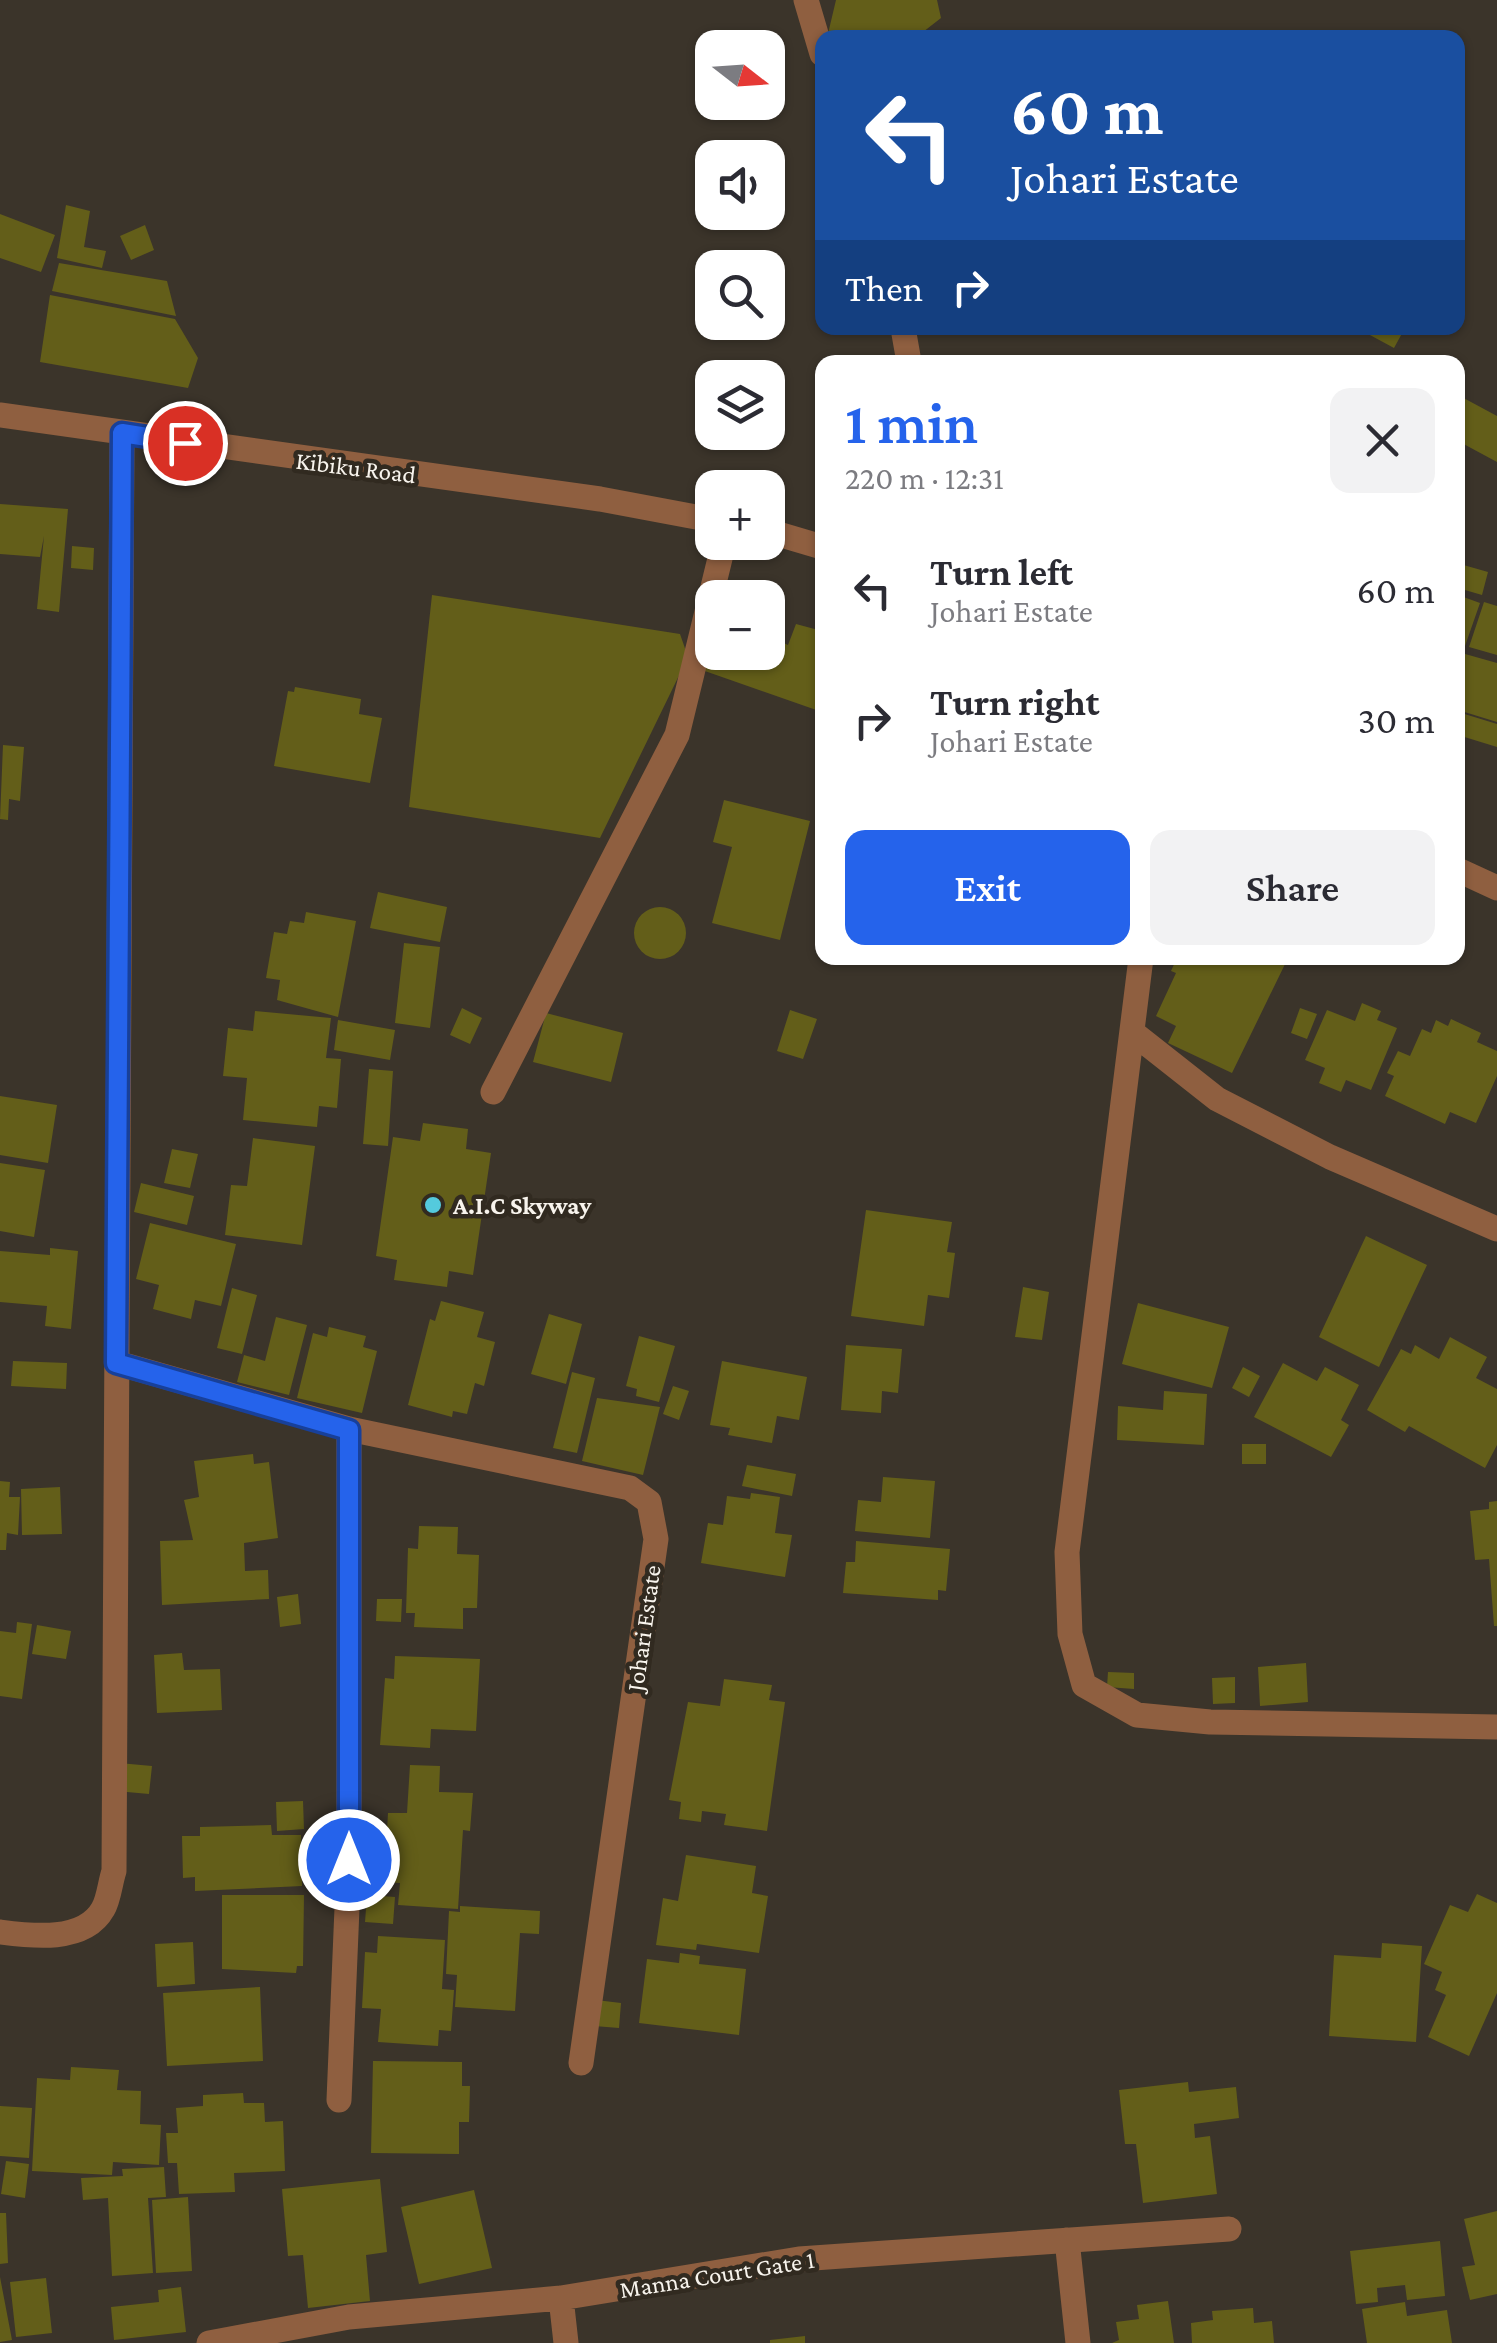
<!DOCTYPE html>
<html lang="en">
<head>
<meta charset="utf-8">
<style>
  :root { --surface:#fff; --page:#f2f2f3; --text:#2b2b33; --muted:#7c7c81; --accent:#2563eb }
  body { margin:0; font-family:"Crimson Pro",serif; background:var(--page); color:var(--text); height:100vh; display:flex; flex-direction:column; font-size:38px; white-space:nowrap }
  * { box-sizing:border-box; margin:0 }
  p { font-size:32px; color:var(--muted) }
  .icon { flex:none; width:55px; height:55px; fill:none; stroke:currentColor; stroke-width:2; stroke-linecap:round; stroke-linejoin:round }
  .map { position:relative; flex:1; overflow:hidden }
  .details { position:absolute; left:815px; top:355px; width:650px; height:610px; display:flex; flex-direction:column; background:var(--surface); border-radius:20px; box-shadow:0 2px 8px #0004 }
  .details>* { flex:none }
  .hud { position:absolute; left:815px; top:30px; width:650px; height:305px; border-radius:20px; box-shadow:0 2px 8px #0004; background:#1a4fa0; color:#fff; overflow:hidden }
  .needle { width:65px; rotate:107deg }
  .controls { position:absolute; left:695px; top:30px; display:grid; gap:20px }
  .controls a { display:grid; place-items:center; width:90px; height:90px; border-radius:20px; background:var(--surface); box-shadow:0 2px 8px #0004; font-size:50px }
  .pin { position:absolute; display:grid; place-items:center; width:85px; height:85px; color:#fff; margin:-42px; border:5px solid #fff; border-radius:50%; box-shadow:0 2px 10px #0007 }
  .me { position:absolute; width:110px; margin:-55px; rotate:0deg; stroke-linejoin:round; filter:drop-shadow(0 0 8px #0008) }
  .turn { display:flex; align-items:center; gap:35px; height:210px; padding:0 30px; font-size:45px }
  .turn .icon { width:130px; height:130px; stroke-width:2.5 }
  .turn b { display:block; font-size:70px; line-height:85px }
  .then { display:flex; align-items:center; height:95px; padding:0 30px; background:#0003; gap:20px; font-size:38px }
  .round { display:grid; place-items:center; flex:none; width:105px; height:105px; border-radius:20px; background:var(--page) }
  .overview { display:flex; align-items:center; justify-content:space-between; height:170px; padding:0 30px }
  h1 { font-size:60px; font-weight:600; line-height:75px; color:var(--accent) }
  .button { display:flex; gap:20px; margin-top:auto; padding:20px 30px }
  .button a { flex:1; height:115px; border-radius:20px; background:var(--accent); color:#fff; font-size:40px; font-weight:600; line-height:115px; text-align:center }
  .button a+a { background:var(--page); color:var(--text) }
  ul { padding:0; list-style:none }
  li { display:flex; align-items:center; gap:30px; height:130px; padding:0 30px }
  li div { flex:1 }
  li b { display:block; font-size:38px }
  li em { font-style:normal }
  .map>svg:first-child { display:block }
  .building { fill:#635e19 }
  .lines { fill:none; stroke-linecap:round; stroke-linejoin:round }
  .minor { stroke:#8f5f40; stroke-width:25 }
  .route-casing { stroke:#184099; stroke-width:25 }
  .route { stroke:#2563eb; stroke-width:18 }
  .poi-dot { fill:#54cadd; stroke:#312a20; stroke-width:4 }
  .labels { text-anchor:middle; stroke-width:9; stroke-linejoin:round; paint-order:stroke }
  .street-label { font-size:25px; fill:#f8f4ed; stroke:#312a20 }
  .poi-label { font-size:25px; font-weight:bold; fill:#f8f4ed; stroke:#312a20; text-anchor:start }
</style>
</head>
<body>
<div class="map">
<svg width="1497" height="2343" viewBox="0 0 1497 2343">
  <rect width="100%" height="100%" fill="#3b342a"/>
  <path class="building" d="M 836,0 L 937,0 L 941,18 L 923,32 L 924,38 L 827,38 Z
    M 66,205 L 90,211 L 84,247 L 106,251 L 102,268 L 57,258 Z
    M 0,214 L 55,235 L 41,272 L 0,258 Z
    M 145,225 L 154,250 L 131,260 L 120,236 Z
    M 59,263 L 167,281 L 176,316 L 52,291 Z
    M 50,295 L 175,319 L 198,358 L 188,388 L 40,362 Z
    M 1357,328 L 1405,328 L 1394,348 Z
    M 1458,395 L 1497,416 L 1497,462 L 1458,441 Z
    M 0,504 L 68,509 L 59,612 L 37,609 L 44,536 L 40,557 L 0,554 Z
    M 72,546 L 94,548 L 93,570 L 71,568 Z
    M 1460,564 L 1488,572 L 1482,595 L 1458,588 Z
    M 432,595 L 680,634 L 688,657 L 600,838 L 409,807 Z
    M 1458,595 L 1480,603 L 1465,646 L 1458,644 Z
    M 1484,602 L 1497,606 L 1497,655 L 1469,647 Z
    M 796,624 L 822,631 L 822,712 L 702,670 L 712,642 L 712,652 L 768,652 L 768,636 L 788,645 Z
    M 1458,652 L 1497,663 L 1497,722 L 1458,710 Z
    M 295,687 L 361,699 L 359,714 L 382,718 L 370,783 L 274,766 L 288,691 L 294,692 Z
    M 1458,712 L 1497,724 L 1497,747 L 1458,735 Z
    M 3,745 L 24,747 L 20,801 L 9,799 L 8,820 L 0,819 Z
    M 724,800 L 810,821 L 780,940 L 712,923 L 732,847 L 713,842 Z
    M 378,892 L 447,907 L 440,942 L 370,928 Z
    M634 933a26 26 0 1 1 52 0a26 26 0 1 1-52 0Z
    M 306,912 L 356,921 L 338,1017 L 277,1000 L 280,980 L 266,978 L 274,932 L 287,934 L 290,921 L 304,923 Z
    M 404,943 L 440,947 L 430,1028 L 395,1023 Z
    M 1177,958 L 1287,960 L 1232,1073 L 1168,1043 L 1176,1026 L 1156,1016 L 1176,973 L 1171,971 Z
    M 1362,1003 L 1381,1011 L 1377,1020 L 1397,1028 L 1371,1090 L 1346,1080 L 1341,1092 L 1319,1083 L 1325,1068 L 1305,1060 L 1327,1010 L 1355,1021 Z
    M 462,1008 L 482,1018 L 470,1044 L 450,1035 Z
    M 1300,1008 L 1317,1014 L 1307,1039 L 1291,1033 Z
    M 790,1010 L 817,1019 L 803,1059 L 777,1051 Z
    M 255,1011 L 331,1018 L 326,1058 L 341,1059 L 337,1108 L 319,1106 L 317,1127 L 243,1120 L 247,1078 L 223,1076 L 228,1028 L 253,1031 Z
    M 546,1013 L 623,1033 L 611,1082 L 533,1062 Z
    M 1451,1019 L 1481,1033 L 1477,1042 L 1497,1051 L 1497,1076 L 1476,1123 L 1450,1112 L 1445,1124 L 1385,1096 L 1394,1076 L 1387,1073 L 1398,1051 L 1410,1056 L 1422,1029 L 1431,1033 L 1436,1020 L 1448,1026 Z
    M 338,1020 L 395,1030 L 390,1060 L 334,1050 Z
    M 369,1069 L 393,1071 L 388,1146 L 363,1144 Z
    M 0,1096 L 57,1105 L 48,1163 L 0,1155 Z
    M 423,1123 L 468,1129 L 466,1149 L 491,1153 L 473,1275 L 449,1271 L 447,1287 L 394,1280 L 397,1260 L 376,1256 L 393,1137 L 420,1141 Z
    M 253,1138 L 315,1146 L 302,1245 L 225,1235 L 231,1185 L 247,1186 Z
    M 172,1149 L 198,1154 L 190,1188 L 164,1183 Z
    M 0,1163 L 45,1170 L 34,1237 L 0,1231 Z
    M 141,1183 L 194,1196 L 187,1225 L 134,1212 Z
    M 866,1210 L 952,1222 L 947,1252 L 955,1253 L 949,1298 L 928,1295 L 924,1326 L 851,1316 Z
    M 150,1223 L 236,1244 L 221,1306 L 195,1300 L 191,1319 L 153,1309 L 159,1285 L 136,1279 Z
    M 1366,1236 L 1427,1265 L 1379,1367 L 1319,1337 Z
    M 50,1248 L 78,1251 L 71,1329 L 45,1326 L 47,1306 L 0,1302 L 0,1251 L 50,1255 Z
    M 1023,1287 L 1049,1292 L 1042,1340 L 1015,1337 Z
    M 232,1288 L 257,1295 L 242,1354 L 217,1348 Z
    M 441,1301 L 484,1312 L 477,1337 L 495,1342 L 484,1386 L 475,1383 L 467,1414 L 453,1411 L 452,1417 L 408,1405 L 430,1319 L 435,1321 Z
    M 1138,1303 L 1229,1327 L 1212,1388 L 1122,1364 Z
    M 549,1314 L 582,1324 L 566,1384 L 531,1374 Z
    M 276,1317 L 307,1325 L 289,1395 L 237,1382 L 244,1355 L 265,1361 Z
    M 329,1327 L 366,1336 L 363,1347 L 377,1351 L 362,1413 L 297,1398 L 313,1333 L 327,1337 Z
    M 639,1336 L 675,1346 L 659,1402 L 636,1396 L 637,1389 L 626,1386 Z
    M 1450,1337 L 1487,1357 L 1476,1378 L 1497,1389 L 1497,1445 L 1485,1468 L 1409,1426 L 1405,1432 L 1367,1410 L 1401,1349 L 1411,1354 L 1415,1345 L 1439,1359 Z
    M 846,1345 L 902,1349 L 898,1393 L 882,1391 L 881,1413 L 841,1410 Z
    M 13,1361 L 67,1363 L 66,1389 L 11,1386 Z
    M 722,1361 L 807,1377 L 799,1420 L 777,1416 L 772,1443 L 728,1435 L 730,1428 L 710,1425 Z
    M 1283,1363 L 1317,1381 L 1325,1367 L 1359,1385 L 1341,1420 L 1349,1425 L 1331,1457 L 1254,1417 Z
    M 1243,1367 L 1260,1376 L 1249,1397 L 1232,1388 Z
    M 572,1372 L 595,1378 L 577,1453 L 553,1448 Z
    M 673,1386 L 689,1391 L 679,1420 L 663,1414 Z
    M 1164,1391 L 1207,1394 L 1204,1445 L 1117,1440 L 1118,1406 L 1163,1410 Z
    M 597,1398 L 660,1407 L 643,1475 L 582,1461 Z
    M 1242,1444 L 1266,1444 L 1266,1464 L 1242,1464 Z
    M 253,1454 L 254,1464 L 269,1462 L 278,1538 L 244,1543 L 245,1571 L 268,1570 L 269,1599 L 162,1605 L 160,1541 L 193,1540 L 184,1500 L 199,1497 L 194,1461 Z
    M 747,1465 L 796,1474 L 792,1496 L 742,1486 Z
    M 883,1477 L 935,1481 L 930,1538 L 855,1531 L 858,1500 L 881,1502 Z
    M 0,1481 L 10,1482 L 9,1497 L 20,1497 L 18,1535 L 7,1533 L 6,1550 L 0,1550 Z
    M 60,1487 L 62,1534 L 22,1535 L 21,1489 Z
    M 751,1493 L 780,1497 L 775,1533 L 792,1535 L 785,1577 L 701,1563 L 708,1523 L 723,1525 L 727,1496 L 750,1499 Z
    M 1497,1501 L 1497,1626 L 1494,1626 L 1489,1559 L 1475,1560 L 1470,1511 L 1489,1509 L 1489,1502 Z
    M 419,1526 L 458,1527 L 457,1554 L 479,1555 L 477,1608 L 463,1608 L 463,1629 L 414,1627 L 415,1613 L 406,1613 L 408,1548 L 418,1549 Z
    M 856,1541 L 950,1549 L 946,1591 L 938,1590 L 938,1600 L 843,1593 L 846,1562 L 855,1562 Z
    M 298,1594 L 301,1624 L 280,1627 L 277,1597 Z
    M 377,1599 L 402,1599 L 401,1622 L 376,1621 Z
    M 17,1622 L 32,1624 L 22,1699 L 0,1696 L 0,1631 L 16,1633 Z
    M 37,1625 L 71,1631 L 66,1659 L 32,1654 Z
    M 182,1653 L 184,1670 L 220,1669 L 222,1710 L 157,1713 L 154,1655 Z
    M 395,1656 L 480,1659 L 476,1731 L 431,1729 L 430,1748 L 380,1745 L 385,1678 L 394,1679 Z
    M 1306,1663 L 1308,1702 L 1260,1706 L 1258,1667 Z
    M 1108,1672 L 1134,1673 L 1134,1689 L 1107,1687 Z
    M 1235,1677 L 1235,1703 L 1213,1704 L 1212,1678 Z
    M 724,1679 L 772,1685 L 769,1700 L 785,1702 L 767,1831 L 724,1825 L 726,1814 L 702,1811 L 701,1822 L 679,1819 L 681,1802 L 669,1800 L 688,1702 L 720,1706 Z
    M 119,1763 L 152,1766 L 149,1794 L 116,1791 Z
    M 410,1765 L 440,1766 L 439,1792 L 473,1793 L 470,1831 L 463,1830 L 458,1909 L 398,1905 L 400,1883 L 384,1882 L 388,1813 L 407,1813 Z
    M 303,1801 L 304,1829 L 277,1831 L 276,1802 Z
    M 271,1825 L 272,1835 L 301,1835 L 302,1886 L 195,1891 L 195,1877 L 183,1878 L 182,1836 L 200,1836 L 200,1827 Z
    M 686,1855 L 756,1866 L 752,1893 L 768,1896 L 759,1953 L 697,1944 L 696,1950 L 656,1945 L 663,1898 L 678,1901 Z
    M 1477,1894 L 1497,1903 L 1497,1993 L 1469,2056 L 1428,2037 L 1446,1995 L 1435,1990 L 1442,1972 L 1424,1964 L 1450,1905 L 1468,1912 Z
    M 222,1895 L 304,1895 L 303,1966 L 297,1966 L 296,1973 L 222,1969 Z
    M 367,1895 L 395,1897 L 393,1924 L 365,1922 Z
    M 460,1906 L 540,1911 L 539,1934 L 520,1933 L 515,2011 L 455,2007 L 457,1975 L 446,1974 L 449,1911 L 460,1912 Z
    M 378,1936 L 445,1940 L 442,1989 L 454,1990 L 451,2031 L 439,2030 L 438,2046 L 378,2042 L 381,2009 L 362,2008 L 365,1952 L 377,1953 Z
    M 193,1942 L 195,1984 L 157,1987 L 155,1944 Z
    M 1382,1943 L 1422,1946 L 1416,2042 L 1329,2036 L 1334,1955 L 1381,1958 Z
    M 680,1953 L 700,1956 L 699,1964 L 746,1969 L 739,2035 L 639,2023 L 647,1959 L 679,1963 Z
    M 260,1987 L 263,2061 L 167,2066 L 163,1993 Z
    M 596,2000 L 621,2003 L 619,2028 L 594,2026 Z
    M 373,2061 L 462,2062 L 462,2086 L 470,2086 L 469,2122 L 459,2122 L 459,2154 L 371,2153 Z
    M 71,2067 L 119,2070 L 117,2090 L 141,2091 L 140,2124 L 161,2125 L 159,2165 L 113,2162 L 112,2175 L 32,2171 L 37,2078 L 70,2080 Z
    M 1188,2082 L 1189,2092 L 1236,2087 L 1239,2118 L 1194,2124 L 1195,2138 L 1210,2136 L 1217,2194 L 1143,2203 L 1136,2144 L 1125,2144 L 1119,2090 Z
    M 243,2093 L 244,2103 L 264,2103 L 265,2122 L 283,2121 L 285,2171 L 234,2173 L 235,2192 L 179,2194 L 177,2163 L 168,2163 L 166,2133 L 178,2133 L 176,2108 L 203,2106 L 203,2095 Z
    M 0,2106 L 32,2108 L 29,2158 L 0,2156 Z
    M 6,2161 L 29,2164 L 25,2198 L 1,2194 Z
    M 164,2167 L 166,2197 L 148,2198 L 153,2273 L 112,2276 L 108,2198 L 83,2200 L 81,2178 L 123,2176 L 122,2169 Z
    M 380,2179 L 387,2252 L 366,2255 L 370,2301 L 308,2308 L 303,2255 L 288,2256 L 282,2189 Z
    M 474,2190 L 492,2268 L 419,2284 L 401,2207 Z
    M 188,2197 L 192,2271 L 156,2273 L 152,2200 Z
    M 1497,2211 L 1497,2294 L 1470,2300 L 1462,2267 L 1475,2265 L 1464,2219 Z
    M 0,2213 L 6,2213 L 8,2263 L 0,2264 Z
    M 1440,2241 L 1445,2296 L 1407,2300 L 1405,2285 L 1377,2288 L 1378,2302 L 1356,2304 L 1350,2251 Z
    M 0,2277 L 12,2340 L 0,2342 Z
    M 46,2278 L 52,2333 L 16,2337 L 10,2282 Z
    M 181,2287 L 186,2332 L 114,2340 L 111,2307 L 159,2302 L 158,2290 Z
    M 1168,2301 L 1174,2343 L 1112,2343 L 1119,2340 L 1116,2322 L 1139,2319 L 1137,2305 Z
    M 1405,2302 L 1407,2316 L 1447,2310 L 1452,2343 L 1367,2343 L 1362,2309 Z
    M 1253,2308 L 1254,2323 L 1272,2321 L 1274,2343 L 1192,2343 L 1191,2323 L 1213,2320 L 1212,2311 Z
    M 805,2336 L 805,2343 L 770,2343 L 770,2340 Z"/>
  <g class="lines">
    <path class="minor" d="M 806,0 L 822,54
      M 903,328 L 909,362
      M 0,415 L 600,499 L 712,520
      M 768,531 L 822,547
      M 1458,870 L 1497,888
      M 1141,958 L 1067,1552 L 1070,1634 L 1084,1685 L 1137,1715 L 1210,1722 L 1497,1727
      M 1132,1032 L 1217,1099 L 1330,1157 L 1497,1229
      M 493,1092 L 677,735 L 724,542
      M 117,1363 L 349,1429 L 630,1488 L 649,1502 L 656,1539 L 581,2063
      M 0,1932 C 31,1936 84,1943 103,1909 C 109,1899 110,1883 114,1871 L 122,433
      M 339,2100 L 349,1860 L 349,1429
      M 1067,2240 L 1078,2343
      M 561,2298 L 566,2343
      M 209,2343 L 349,2317 L 561,2298 L 799,2259 L 1229,2229"/>
  </g>
  <g class="lines">
    <g class="route-casing">
      <path id="route" d="M 185,443 L 122,433 L 116,1363 L 349,1430 L 349,1860"/>
    </g>
    <use href="#route" class="route"/>
  </g>
  <circle class="poi-dot" cx="433" cy="1205" r="10"/>
  <g class="labels">
    <g class="street-label">
      <text transform="translate(356 467) rotate(7)" y="9">Kibiku Road</text>
      <text transform="translate(643 1628) rotate(-82)" y="9">Johari Estate</text>
      <text transform="translate(717 2274) rotate(-9)" y="9">Manna Court Gate 1</text>
    </g>
    <g class="poi-label">
      <text x="453" y="1214">A.I.C Skyway</text>
    </g>
  </g>
</svg>
<div class="controls">
<a><svg class="needle" viewBox="-14 -14 28 28"><path d="M0-13l5 13h-10z" fill="#e53935"/><path d="M0 13l5-13h-10z" fill="#7c7c81"/></svg></a>
<a><svg class="icon" aria-label="sound" viewBox="0 0 24 24"><path d="M4 9h4l5-4v14l-5-4H4zM17 9q2 3 0 6"/></svg></a>
<a><svg class="icon" aria-label="search" viewBox="0 0 24 24"><circle cx="10" cy="10" r="6"/><path d="M15 15l6 6"/></svg></a>
<a><svg class="icon" aria-label="layers" viewBox="0 0 24 24"><path d="M12 4l9 5-9 5-9-5zM3 14l9 5 9-5"/></svg></a>
<a>+</a>
<a>−</a>
</div>
<div class="pin" style="left:185px;top:443px;background:#d93025"><svg class="icon" aria-label="arrive" viewBox="0 0 24 24"><path d="M6 21V4h12l-3 4 3 4H6"/></svg></div>
<svg class="me" style="left:349px;top:1860px" viewBox="-20 -20 40 40"><circle r="17" fill="#2563eb" stroke="#fff" stroke-width="3"/><path d="M0-11L8 9 0 5-8 9z" fill="#fff"/></svg>
<div class="hud">
<div class="turn"><svg class="icon" aria-label="left" viewBox="0 0 24 24"><path d="M17 20v-9H6M10 6l-5 5 5 5"/></svg><div><b>60 m</b>Johari Estate</div></div>
<div class="then">Then<svg class="icon" aria-label="right" viewBox="0 0 24 24"><path d="M7 20v-9h11M14 6l5 5-5 5"/></svg></div>
</div>
<section class="details">
<div class="overview"><div><h1>1 min</h1><p>220 m · 12:31</p></div><a class="round"><svg class="icon" aria-label="close" viewBox="0 0 24 24"><path d="M6 6l12 12M18 6L6 18"/></svg></a></div>
<ul>
<li><svg class="icon" aria-label="left" viewBox="0 0 24 24"><path d="M17 20v-9H6M10 6l-5 5 5 5"/></svg><div><b>Turn left</b><p>Johari Estate</p></div><em>60 m</em></li>
<li><svg class="icon" aria-label="right" viewBox="0 0 24 24"><path d="M7 20v-9h11M14 6l5 5-5 5"/></svg><div><b>Turn right</b><p>Johari Estate</p></div><em>30 m</em></li>
</ul>
<div class="button"><a>Exit</a><a>Share</a></div>
</section>
</div>
</body>
</html>
